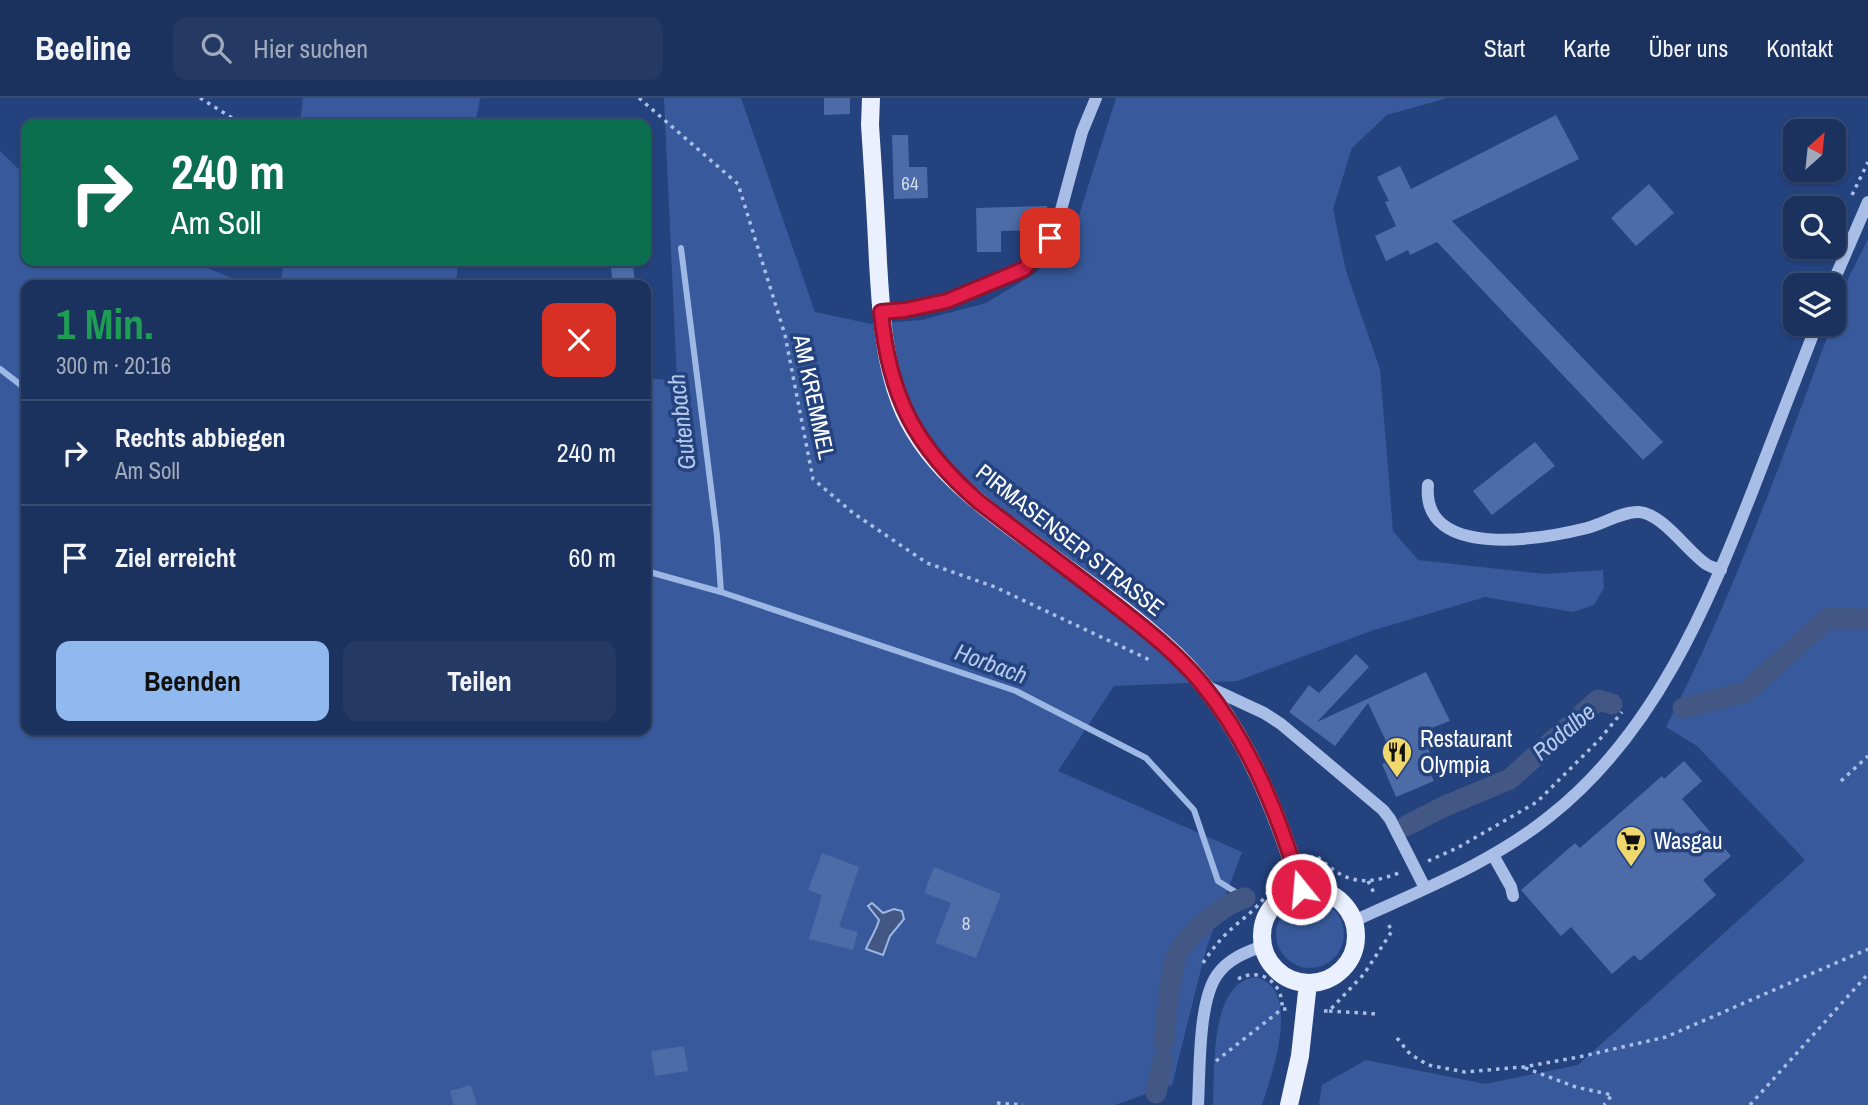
<!DOCTYPE html>
<html lang="de">
<head>
<meta charset="utf-8">
<style>
  :root { --surface:#1b325e; --page:#243a64; --text:#f1f3f6; --muted:#a0aabc; --line:#394d73; --accent:#90b9f0 }
  body { margin:0; font-family:"Archivo Narrow",sans-serif; background:var(--page); color:var(--text); height:100vh; display:flex; flex-direction:column; font-size:26px; white-space:nowrap }
  * { box-sizing:border-box; margin:0 }
  p { font-size:23px; color:var(--muted) }
  .icon { flex:none; width:38px; height:38px; fill:none; stroke:currentColor; stroke-width:2; stroke-linecap:round; stroke-linejoin:round }
  .map { position:relative; flex:1; overflow:hidden }
  .side { position:absolute; left:21px; top:182px; width:630px; height:455px; display:flex; flex-direction:column; background:var(--surface); border-radius:14px; box-shadow:0 2px 5px #0004,0 0 0 2px var(--line) }
  .side>* { flex:none }
  .guide { position:absolute; left:21px; top:21px; width:630px; height:147px; border-radius:14px; box-shadow:0 2px 5px #0004,0 0 0 2px var(--line); background:#0b6e4f; color:#fff; overflow:hidden }
  .needle { width:46px; rotate:27deg }
  .controls { position:absolute; left:1783px; top:21px; display:grid; gap:14px }
  .controls a { display:grid; place-items:center; width:63px; height:63px; border-radius:14px; background:var(--surface); box-shadow:0 2px 5px #0004,0 0 0 2px var(--line); font-size:35px }
  .pin { position:absolute; display:grid; place-items:center; width:60px; height:60px; color:#fff; margin:-30px; border-radius:14px; box-shadow:0 4px 10px #0006 }
  .me { position:absolute; width:77px; margin:-38px; rotate:343deg; stroke-linejoin:round; filter:drop-shadow(0 0 5px #0008) }
  .turn { display:flex; align-items:center; gap:24px; height:147px; padding:0 35px; font-size:32px }
  .turn .icon { width:91px; height:91px; stroke-width:2.5 }
  .turn b { display:block; font-size:49px; line-height:60px }
  .round { display:grid; place-items:center; flex:none; width:74px; height:74px; border-radius:14px; background:var(--page) }
  .headline { display:flex; align-items:center; justify-content:space-between; height:119px; padding:0 35px }
  h1 { font-size:42px; font-weight:700; line-height:52px; color:#1e9e55 }
  .action { display:flex; gap:14px; margin-top:auto; padding:14px 35px }
  .action a { flex:1; height:80px; border-radius:14px; background:var(--accent); color:#111; font-size:28px; font-weight:700; line-height:80px; text-align:center }
  .action a+a { background:var(--page); color:var(--text) }
  ul { padding:0; list-style:none }
  li { display:flex; align-items:center; gap:21px; height:105px; padding:0 35px; border-top:2px solid var(--line) }
  li div { flex:1 }
  li b { display:block; font-size:26px }
  li em { font-style:normal }
  header { display:flex; align-items:center; gap:42px; box-sizing:border-box; height:98px; padding:0 35px; background:var(--surface); border-bottom:2px solid var(--line) }
  header strong { font-size:33px }
  nav { display:flex; gap:38px; margin-inline-start:auto; font-size:24px }
  .search { width:490px; height:63px; background:var(--page); display:flex; align-items:center; gap:18px; box-sizing:border-box; padding:0 24px; border-radius:14px; color:var(--muted); font-size:26px }
  .map>svg:first-child { display:block }
  .green { fill:#385a9c }
  .water { fill:#425783; stroke:#9eb8e6; stroke-width:2 }
  .lines { fill:none; stroke-linecap:round; stroke-linejoin:round }
  .stream { stroke:#9eb8e6; stroke-width:6 }
  .canal { stroke:#425783; stroke-width:21 }
  .building { fill:#4c6ba7 }
  .path { stroke:#a9bee6; stroke-width:3.5; stroke-dasharray:3.5 5; stroke-linecap:butt }
  .minor { stroke:#a9bee6; stroke-width:12 }
  .major { stroke:#eaf0fd; stroke-width:18 }
  .route-casing { stroke:#92132f; stroke-width:18 }
  .route { stroke:#e11d48; stroke-width:12 }
  .labels { text-anchor:middle; stroke-width:7; stroke-linejoin:round; paint-order:stroke }
  .number-label { font-size:19px; fill:#d2dae9 }
  .street-label { font-size:23px; fill:#fff; stroke:#24427e }
  .poi-label { font-size:23px; fill:#fff; stroke:#24427e; text-anchor:start }
  .water-label { font-size:24px; font-style:italic; fill:#b5c9ed; stroke:#24427e }
</style>
</head>
<body>
<header>
<strong>Beeline</strong>
<div class="search"><svg class="icon" aria-label="search" viewBox="0 0 24 24"><circle cx="10" cy="10" r="6"/><path d="M15 15l6 6"/></svg>Hier suchen</div>
<nav><a>Start</a><a>Karte</a><a>Über uns</a><a>Kontakt</a></nav>
</header>
<div class="map">
<svg width="1868" height="1007" viewBox="0 0 1868 1007">
  <rect width="100%" height="100%" fill="#24427e"/>
  <path class="green" d="M 303,0 L 483,0 L 480,1 L 475,26 L 300,26 Z
    M 664,0 L 741,0 L 815,214 L 871,226 L 922,222 L 986,205 L 1034,176 L 1061,153 L 1078,120 L 1116,0 L 1447,0 L 1387,17 L 1352,50 L 1333,111 L 1346,173 L 1380,271 L 1393,433 L 1418,462 L 1545,476 L 1603,472 L 1604,490 L 1594,507 L 1573,514 L 1485,499 L 1371,533 L 1237,583 L 1114,588 L 1058,673 L 1242,754 L 1206,851 L 1172,987 L 1115,1007 L 0,1007 L 0,53 L 26,78 L 26,163 L 190,163 L 249,187 L 26,187 L 26,632 L 646,632 L 646,280 L 677,283 Z
    M 1868,141 L 1868,1007 L 1319,1007 L 1322,987 L 1366,962 L 1485,986 L 1578,967 L 1805,762 L 1697,648 L 1666,629 C 1732,501 1782,361 1832,226 L 1834,226 L 1834,220 L 1849,179 Z
    M 283,163 L 458,163 L 456,187 L 281,187 Z
    M1276 836a34 34 0 1 1 68 0a34 34 0 1 1-68 0Z
    M 1255,879 C 1303,889 1272,976 1262,1007 L 1213,1007 C 1215,971 1209,886 1255,879 Z"/>
  <path class="water" d="M 872,805 L 883,815 L 894,811 L 902,813 L 904,821 L 890,838 L 883,857 L 866,851 C 870,841 877,831 879,822 L 868,808 Z"/>
  <g class="lines">
    <path class="stream" d="M 681,150 L 717,438 L 721,494
      M 0,271 L 26,291
      M 646,473 L 721,494 L 1016,593 L 1146,660 L 1194,712 L 1218,783 L 1245,800"/>
    <path class="canal" d="M 1683,610 L 1746,594 L 1828,520 L 1868,521
      M 1406,728 L 1445,708 L 1510,681 L 1598,602 L 1612,606
      M 1164,944 C 1167,918 1168,889 1175,863 C 1181,840 1223,806 1245,800
      M 1156,995 L 1163,963"/>
  </g>
  <path class="building" d="M 824,0 L 850,0 L 850,16 L 824,17 Z
    M 1556,17 L 1579,61 L 1452,123 L 1663,344 L 1643,362 L 1437,144 L 1410,157 L 1408,152 L 1386,163 L 1375,138 L 1396,128 L 1385,104 L 1389,103 L 1377,79 L 1400,68 L 1411,91 Z
    M 892,37 L 908,37 L 909,69 L 927,69 L 928,100 L 894,101 Z
    M 1649,86 L 1674,115 L 1636,148 L 1611,120 Z
    M 1047,108 L 1048,122 L 1044,132 L 1001,133 L 1001,154 L 977,154 L 976,110 Z
    M 633,168 L 635,187 L 613,187 L 611,170 Z
    M 1535,344 L 1555,368 L 1492,417 L 1473,393 Z
    M 1356,556 L 1369,569 L 1317,624 L 1426,574 L 1450,623 L 1421,634 L 1433,662 L 1426,666 L 1434,683 L 1396,699 L 1382,666 L 1394,660 L 1368,605 L 1335,648 L 1289,614 L 1309,587 L 1319,595 Z
    M 1684,663 L 1702,683 L 1682,701 L 1731,758 L 1703,782 L 1716,797 L 1640,863 L 1634,857 L 1612,876 L 1571,829 L 1561,838 L 1521,792 L 1575,745 L 1580,750 L 1662,678 L 1664,681 Z
    M 822,755 L 859,769 L 839,829 L 858,834 L 853,852 L 809,841 L 822,797 L 808,792 Z
    M 934,769 L 1001,796 L 976,860 L 935,845 L 951,805 L 924,795 Z
    M 684,948 L 688,973 L 655,978 L 651,953 Z
    M 471,987 L 477,1007 L 454,1007 L 450,993 Z"/>
  <g class="lines">
    <path class="path" d="M 200,0 L 242,26
      M 639,0 L 738,86 L 785,237 L 813,381 L 853,415 L 927,465 L 995,489 L 1152,563
      M 280,26 L 294,23
      M 1852,97 L 1868,64
      M 1841,683 L 1868,658
      M 1310,760 L 1317,758 C 1345,785 1364,789 1401,774
      M 1428,763 L 1457,750 L 1537,704 L 1600,641 L 1622,614
      M 1368,783 L 1375,797
      M 1203,865 C 1210,854 1218,844 1228,834 C 1246,817 1272,802 1275,774
      M 1238,881 C 1261,868 1284,886 1282,911
      M 1324,913 L 1329,913 L 1364,876 L 1392,833 L 1388,826
      M 1329,913 L 1377,916
      M 1397,940 L 1410,956 L 1428,967 L 1465,974 L 1523,969 L 1579,959 L 1666,939 L 1868,851
      M 1216,963 L 1282,911 L 1289,911
      M 1525,970 L 1576,989 L 1612,997 L 1604,1007
      M 997,1005 L 1023,1007
      M 1750,1007 L 1868,876"/>
    <path class="minor" d="M 1832,187 L 1868,104
      M 881,214 L 905,212 L 947,203 L 1024,171 L 1038,157 L 1050,140 L 1061,112 L 1082,34 L 1096,0
      M 1428,387 C 1421,463 1543,441 1587,430 C 1603,426 1623,413 1639,414 C 1663,416 1687,453 1706,466 C 1710,469 1716,470 1721,472
      M 1206,588 L 1264,615 L 1281,626 L 1383,712 L 1390,721 L 1425,790
      M 1493,757 L 1511,789 L 1513,798
      M 1354,823 C 1421,792 1492,765 1550,718 C 1654,636 1707,509 1754,389 C 1775,334 1796,280 1817,226
      M 1198,1007 C 1200,973 1198,904 1217,877 C 1228,861 1246,854 1263,848"/>
    <path class="major" d="M 871,0 L 870,27 C 873,72 876,118 878,164 C 881,212 883,259 900,304 C 925,369 984,409 1037,448 C 1083,482 1133,516 1175,556 C 1240,619 1275,706 1301,791
      M1262 838a47 47 0 1 1 94 0a47 47 0 1 1-94 0Z
      M 1289,1007 L 1300,958 L 1308,885"/>
  </g>
  <g class="lines">
    <g class="route-casing">
      <path id="route" d="M 1050,140 L 1024,171 L 1005,179 L 947,203 L 905,212 L 881,214 C 889,298 915,349 979,404 C 1023,438 1067,470 1111,504 C 1143,529 1176,554 1202,586 C 1251,646 1279,718 1301,791"/>
    </g>
    <use href="#route" class="route"/>
  </g>
  <defs>
    <g id="restaurant-pin" transform="scale(1.575)"><path d="M0 17L-7.5 6A9.5 9.5 0 1 1 7.5 6Z" fill="#f0d86d" stroke="#24427e"/><path d="M-5-6h1v4h1v-4h1v4h1v-4h1v5L-1.5 .5V6h-2V.5L-5-1ZM5-6V6H3V1.5H1.5Q1.5-4 5-6Z" fill="#111"/></g>
    <g id="supermarket-pin" transform="scale(1.575)"><path d="M0 17L-7.5 6A9.5 9.5 0 1 1 7.5 6Z" fill="#f0d86d" stroke="#24427e"/><path d="M-6-5.5h2.5l.6 2H6L4.5 2H-2.5L-4.4-4H-6ZM-1.5 3.2a1.3 1.3 0 1 0 .1 0ZM3 3.2a1.3 1.3 0 1 0 .1 0Z" fill="#111"/></g>
  </defs>
  <g fill-rule="evenodd">
    <use href="#restaurant-pin" x="1397" y="654"/>
    <use href="#supermarket-pin" x="1631" y="743"/>
  </g>
  <g class="labels">
    <g class="number-label">
      <text x="910" y="92">64</text>
      <text x="966" y="832">8</text>
    </g>
    <g class="street-label">
      <text transform="translate(814 299) rotate(78)" y="8">AM KREMMEL</text>
      <text transform="translate(1070 442) rotate(38)" y="8">PIRMASENSER STRASSE</text>
    </g>
    <g class="poi-label">
      <text x="1420" y="649">Restaurant<tspan x="1420" dy="26">Olympia</tspan></text>
      <text x="1654" y="751">Wasgau</text>
    </g>
    <g class="water-label">
      <text transform="translate(682 324) rotate(-97)" y="8">Gutenbach</text>
      <text transform="translate(991 566) rotate(20)" y="8">Horbach</text>
      <text transform="translate(1564 634) rotate(-40)" y="8">Rodalbe</text>
    </g>
  </g>
</svg>
<div class="controls">
<a><svg class="needle" viewBox="-14 -14 28 28"><path d="M0-13l5 13h-10z" fill="#e53935"/><path d="M0 13l5-13h-10z" fill="#a0aabc"/></svg></a>
<a><svg class="icon" aria-label="search" viewBox="0 0 24 24"><circle cx="10" cy="10" r="6"/><path d="M15 15l6 6"/></svg></a>
<a><svg class="icon" aria-label="layers" viewBox="0 0 24 24"><path d="M12 4l9 5-9 5-9-5zM3 14l9 5 9-5"/></svg></a>
</div>
<div class="pin" style="left:1050px;top:140px;background:#d93025"><svg class="icon" aria-label="arrive" viewBox="0 0 24 24"><path d="M6 21V4h12l-3 4 3 4H6"/></svg></div>
<svg class="me" style="left:1301px;top:791px" viewBox="-20 -20 40 40"><circle r="17" fill="#e11d48" stroke="#fff" stroke-width="3"/><path d="M0-11L8 9 0 5-8 9z" fill="#fff"/></svg>
<div class="guide">
<div class="turn"><svg class="icon" aria-label="right" viewBox="0 0 24 24"><path d="M7 20v-9h11M14 6l5 5-5 5"/></svg><div><b>240 m</b>Am Soll</div></div>
</div>
<section class="side">
<div class="headline"><div><h1>1 Min.</h1><p>300 m · 20:16</p></div><a class="round" style="background:#d93025;color:#fff"><svg class="icon" aria-label="close" viewBox="0 0 24 24"><path d="M6 6l12 12M18 6L6 18"/></svg></a></div>
<ul>
<li><svg class="icon" aria-label="right" viewBox="0 0 24 24"><path d="M7 20v-9h11M14 6l5 5-5 5"/></svg><div><b>Rechts abbiegen</b><p>Am Soll</p></div><em>240 m</em></li>
<li><svg class="icon" aria-label="arrive" viewBox="0 0 24 24"><path d="M6 21V4h12l-3 4 3 4H6"/></svg><div><b>Ziel erreicht</b></div><em>60 m</em></li>
</ul>
<div class="action"><a>Beenden</a><a>Teilen</a></div>
</section>
</div>
</body>
</html>
